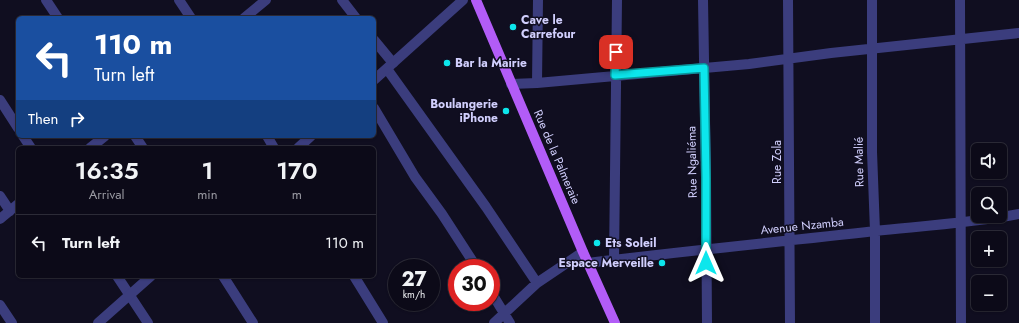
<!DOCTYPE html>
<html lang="en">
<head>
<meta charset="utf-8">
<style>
  :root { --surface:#0c0a18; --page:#151321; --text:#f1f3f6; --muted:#9a9aa2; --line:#2c2b37 }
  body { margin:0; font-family:Jost,sans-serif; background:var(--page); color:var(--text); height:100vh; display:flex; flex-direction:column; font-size:15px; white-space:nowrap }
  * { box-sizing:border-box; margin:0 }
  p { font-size:13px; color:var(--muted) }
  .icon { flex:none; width:22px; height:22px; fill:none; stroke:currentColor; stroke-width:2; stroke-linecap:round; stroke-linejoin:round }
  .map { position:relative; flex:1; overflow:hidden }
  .panel { position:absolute; left:16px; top:146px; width:360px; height:132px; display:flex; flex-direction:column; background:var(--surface); border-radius:6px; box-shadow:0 1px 3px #0004,0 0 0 1px var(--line) }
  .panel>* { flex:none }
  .top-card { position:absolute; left:16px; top:16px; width:360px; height:122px; border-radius:6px; box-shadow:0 1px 3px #0004,0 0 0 1px var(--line); background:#1a4fa0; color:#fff; overflow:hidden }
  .controls { position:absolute; left:971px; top:143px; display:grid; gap:8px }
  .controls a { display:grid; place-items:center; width:36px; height:36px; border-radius:6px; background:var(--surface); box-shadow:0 1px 3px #0004,0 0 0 1px var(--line); font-size:20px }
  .speed { position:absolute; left:388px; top:259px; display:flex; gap:8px; font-size:20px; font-weight:700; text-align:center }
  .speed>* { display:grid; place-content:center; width:52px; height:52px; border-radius:50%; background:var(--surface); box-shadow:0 1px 3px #0004,0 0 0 1px var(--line); line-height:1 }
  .speed small { font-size:10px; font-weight:400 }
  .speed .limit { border:6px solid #d22; background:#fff; color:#111 }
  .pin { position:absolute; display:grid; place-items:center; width:34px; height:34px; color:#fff; margin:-17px; border-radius:8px; box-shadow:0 2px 6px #0006 }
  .me { position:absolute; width:44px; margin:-22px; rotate:0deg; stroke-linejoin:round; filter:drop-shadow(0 0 3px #0008) }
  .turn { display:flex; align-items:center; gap:14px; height:84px; padding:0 12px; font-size:18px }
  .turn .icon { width:52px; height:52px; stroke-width:2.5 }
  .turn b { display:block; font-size:28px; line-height:34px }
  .then { display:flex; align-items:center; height:38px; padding:0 12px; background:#0003; gap:8px; font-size:15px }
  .eta { display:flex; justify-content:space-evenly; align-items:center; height:68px; text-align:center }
  .eta b { font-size:24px; font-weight:600; line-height:28px }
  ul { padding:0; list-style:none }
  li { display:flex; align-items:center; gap:12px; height:56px; padding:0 12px; border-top:1px solid var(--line) }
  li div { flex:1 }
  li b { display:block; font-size:15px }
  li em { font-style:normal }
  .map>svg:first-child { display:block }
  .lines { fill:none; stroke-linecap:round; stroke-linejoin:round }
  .minor { stroke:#3b3d7d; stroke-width:10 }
  .tertiary { stroke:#3b3d7d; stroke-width:10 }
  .primary { stroke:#b25cf7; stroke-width:10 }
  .route-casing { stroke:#089699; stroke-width:10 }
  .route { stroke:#0ce6ec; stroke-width:7 }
  .poi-dot { fill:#0ce6ec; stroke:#100e20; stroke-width:1.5 }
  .labels { text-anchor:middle; stroke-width:3; stroke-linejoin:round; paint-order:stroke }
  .poi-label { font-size:12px; font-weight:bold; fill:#d1cffd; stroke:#100e20; text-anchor:start }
  .street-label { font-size:12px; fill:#d1cffd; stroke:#100e20 }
</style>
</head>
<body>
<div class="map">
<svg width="1019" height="323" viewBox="0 0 1019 323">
  <rect width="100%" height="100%" fill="#100e20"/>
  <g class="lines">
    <path class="minor" d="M 46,0 L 58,18
      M 179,0 L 191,18
      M 342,0 L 356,18
      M 703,0 L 706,178 L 707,323
      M 788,0 L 790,323
      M 872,0 L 872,152 L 875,231 L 875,323
      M 960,0 L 961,323
      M 244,18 L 266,0
      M 374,40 L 393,63
      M 387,69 L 486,207 L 537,283
      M 537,83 L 538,0
      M 511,84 L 537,83 L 749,64 L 831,53 L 1019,33
      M 0,100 L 18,128
      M 374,108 L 415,177 L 442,214 L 477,268
      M 23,136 L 31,148
      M 135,136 L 143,148
      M 267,136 L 274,148
      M 90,148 L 105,136
      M 0,196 L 10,211
      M 0,219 L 18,204
      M 614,260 L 617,0
      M 588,263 C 684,251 779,242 875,231 C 923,226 971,223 1019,214
      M 117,276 L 148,323
      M 223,276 L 253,323
      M 354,276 L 383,323
      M 491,292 L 510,323
      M 0,305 L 12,323
      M 494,323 L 537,283 L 583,252"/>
    <path class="tertiary" d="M 374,80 L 463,0
      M 298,148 L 311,136
      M 98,323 L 151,276"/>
    <path class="primary" d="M 476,0 L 583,252 L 615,323"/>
  </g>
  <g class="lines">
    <g class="route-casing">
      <path id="route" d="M 616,52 L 615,75 L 704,68 L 706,178 L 706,263"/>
    </g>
    <use href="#route" class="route"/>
  </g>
  <g class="poi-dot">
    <circle cx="513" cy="27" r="4"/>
    <circle cx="447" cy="63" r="4"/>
    <circle cx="506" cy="111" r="4"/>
    <circle cx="597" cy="243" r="4"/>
    <circle cx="662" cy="263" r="4"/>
  </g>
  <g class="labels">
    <g class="poi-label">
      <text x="521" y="24">Cave le<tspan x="521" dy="14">Carrefour</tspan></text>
      <text x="455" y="67">Bar la Mairie</text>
      <text x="498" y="108" text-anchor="end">Boulangerie<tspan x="498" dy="14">iPhone</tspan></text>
      <text x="605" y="247">Ets Soleil</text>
      <text x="654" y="267" text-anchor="end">Espace Merveille</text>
    </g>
    <g class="street-label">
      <text transform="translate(557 157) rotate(67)" y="4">Rue de la Palmeraie</text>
      <text transform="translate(692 162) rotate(-91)" y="4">Rue Ngaliéma</text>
      <text transform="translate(777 162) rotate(-90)" y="4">Rue Zola</text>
      <text transform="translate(859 162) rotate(-91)" y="4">Rue Malié</text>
      <text transform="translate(802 226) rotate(-6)" y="4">Avenue Nzamba</text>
    </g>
  </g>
</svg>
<div class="controls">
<a><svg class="icon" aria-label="sound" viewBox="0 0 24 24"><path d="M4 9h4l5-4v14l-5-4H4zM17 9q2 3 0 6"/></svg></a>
<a><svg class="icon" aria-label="search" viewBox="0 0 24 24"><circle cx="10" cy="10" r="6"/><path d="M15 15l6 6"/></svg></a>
<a>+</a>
<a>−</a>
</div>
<div class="speed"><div>27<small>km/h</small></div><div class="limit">30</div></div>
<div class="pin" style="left:616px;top:52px;background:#d93025"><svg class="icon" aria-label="arrive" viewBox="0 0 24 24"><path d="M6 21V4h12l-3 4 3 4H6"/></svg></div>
<svg class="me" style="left:706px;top:263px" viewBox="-20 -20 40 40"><path d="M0-17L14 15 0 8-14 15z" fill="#0ce6ec" stroke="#fff" stroke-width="4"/></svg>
<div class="top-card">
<div class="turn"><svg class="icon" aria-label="left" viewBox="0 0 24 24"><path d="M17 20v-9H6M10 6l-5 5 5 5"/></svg><div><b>110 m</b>Turn left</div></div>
<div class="then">Then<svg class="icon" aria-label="right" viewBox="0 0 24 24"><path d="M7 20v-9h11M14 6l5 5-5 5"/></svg></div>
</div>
<section class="panel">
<div class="eta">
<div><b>16:35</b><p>Arrival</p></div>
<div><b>1</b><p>min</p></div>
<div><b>170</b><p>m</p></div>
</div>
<ul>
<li><svg class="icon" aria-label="left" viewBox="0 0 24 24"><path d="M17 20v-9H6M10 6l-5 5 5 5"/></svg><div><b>Turn left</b></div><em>110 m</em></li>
</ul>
</section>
</div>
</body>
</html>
